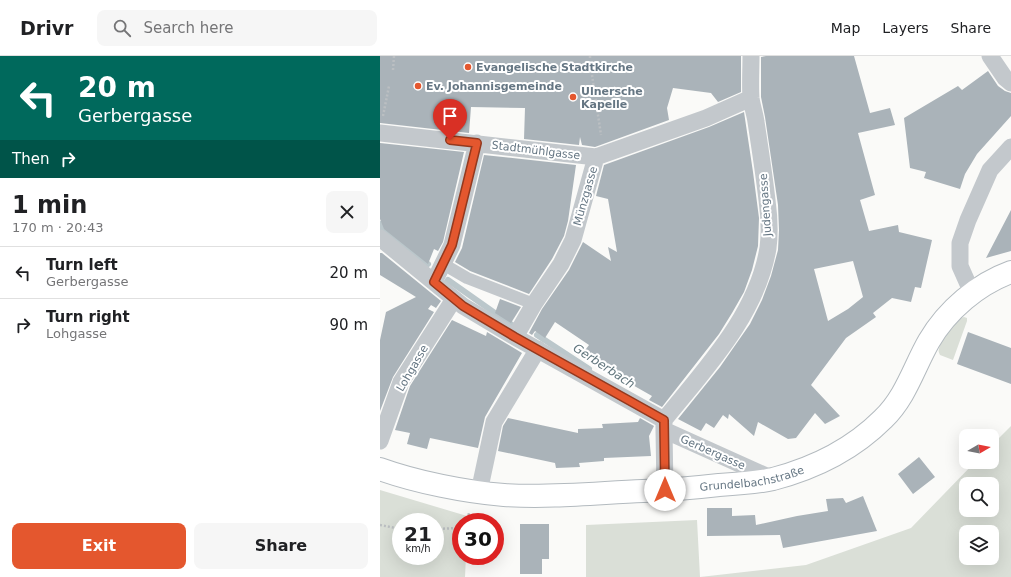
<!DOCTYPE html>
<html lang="en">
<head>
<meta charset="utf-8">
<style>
  :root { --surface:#fff; --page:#f6f6f6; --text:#202124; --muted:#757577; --line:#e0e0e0; --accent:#e4572e }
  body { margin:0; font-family:"DejaVu Sans",sans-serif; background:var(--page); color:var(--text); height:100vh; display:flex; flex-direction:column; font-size:15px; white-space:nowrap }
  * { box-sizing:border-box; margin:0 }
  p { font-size:13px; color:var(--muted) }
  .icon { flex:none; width:22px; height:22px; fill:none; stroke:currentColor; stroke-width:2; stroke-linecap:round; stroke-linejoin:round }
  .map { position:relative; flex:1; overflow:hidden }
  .sheet { display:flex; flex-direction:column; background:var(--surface); width:380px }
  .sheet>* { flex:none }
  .hud { background:#00695c; color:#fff; overflow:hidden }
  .needle { width:26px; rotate:80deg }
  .controls { position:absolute; left:579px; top:373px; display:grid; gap:8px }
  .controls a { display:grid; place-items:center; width:40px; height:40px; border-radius:8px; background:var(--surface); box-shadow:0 4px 16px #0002; font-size:20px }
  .speed { position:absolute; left:12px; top:457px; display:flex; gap:8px; font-size:20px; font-weight:700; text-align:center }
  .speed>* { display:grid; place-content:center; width:52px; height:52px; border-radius:50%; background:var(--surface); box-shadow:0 4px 16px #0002; line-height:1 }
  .speed small { font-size:10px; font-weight:400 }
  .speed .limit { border:6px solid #d22; background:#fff; color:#111 }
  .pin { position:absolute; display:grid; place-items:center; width:34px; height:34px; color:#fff; margin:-41px -17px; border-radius:50% 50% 50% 0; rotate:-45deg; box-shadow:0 0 4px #0007 }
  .pin .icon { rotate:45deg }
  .me { position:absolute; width:44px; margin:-22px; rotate:0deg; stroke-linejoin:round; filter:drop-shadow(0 0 3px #0008) }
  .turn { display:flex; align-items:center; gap:14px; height:84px; padding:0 12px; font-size:18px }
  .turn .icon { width:52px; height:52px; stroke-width:2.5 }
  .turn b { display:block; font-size:28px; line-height:34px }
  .then { display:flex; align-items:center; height:38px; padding:0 12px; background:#0003; gap:8px; font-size:15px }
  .round { display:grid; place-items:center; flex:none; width:42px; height:42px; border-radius:8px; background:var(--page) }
  .summary { display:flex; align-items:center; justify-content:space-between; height:68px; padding:0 12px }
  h1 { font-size:24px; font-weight:800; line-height:30px }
  .primary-button { display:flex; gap:8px; margin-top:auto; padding:8px 12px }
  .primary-button a { flex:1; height:46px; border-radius:8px; background:var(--accent); color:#fff; font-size:16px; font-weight:800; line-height:46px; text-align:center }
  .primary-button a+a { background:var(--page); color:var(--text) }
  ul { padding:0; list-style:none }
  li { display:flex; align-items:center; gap:12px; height:52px; padding:0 12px; border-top:1px solid var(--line) }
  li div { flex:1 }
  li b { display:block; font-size:15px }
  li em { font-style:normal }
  header { display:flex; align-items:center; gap:24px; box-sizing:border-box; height:56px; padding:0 20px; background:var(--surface); border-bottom:1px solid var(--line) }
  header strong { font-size:19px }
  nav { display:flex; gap:22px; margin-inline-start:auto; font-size:14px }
  .search { width:280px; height:36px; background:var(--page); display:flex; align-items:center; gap:10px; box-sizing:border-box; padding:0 14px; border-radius:8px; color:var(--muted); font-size:15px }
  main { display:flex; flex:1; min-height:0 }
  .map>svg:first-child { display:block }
  .green { fill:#dadfd7; fill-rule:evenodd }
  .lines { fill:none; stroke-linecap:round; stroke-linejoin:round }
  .stream { stroke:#bbc7cb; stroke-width:6 }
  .building { fill:#aab3b9; fill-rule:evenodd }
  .secondary-casing { stroke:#b3babf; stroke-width:24 }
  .path { stroke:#bbbfc2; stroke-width:2.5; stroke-dasharray:2 2; stroke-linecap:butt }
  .pedestrian { stroke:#c3c8cc; stroke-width:12 }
  .minor { stroke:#c3c8cc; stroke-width:17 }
  .secondary { stroke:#fff; stroke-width:22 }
  .route-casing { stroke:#94391e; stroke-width:10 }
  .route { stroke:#e4572e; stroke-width:7 }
  .poi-dot { fill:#e4572e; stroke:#fff; stroke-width:1.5 }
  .labels { text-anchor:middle; stroke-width:4; stroke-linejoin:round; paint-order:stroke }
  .poi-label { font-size:11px; font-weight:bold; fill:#657683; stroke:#fff; text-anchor:start }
  .street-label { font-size:11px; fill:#657683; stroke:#fff }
  .water-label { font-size:12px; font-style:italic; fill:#60757c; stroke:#fff }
</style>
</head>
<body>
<header>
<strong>Drivr</strong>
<div class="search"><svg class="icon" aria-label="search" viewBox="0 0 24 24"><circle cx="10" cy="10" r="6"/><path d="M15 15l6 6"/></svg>Search here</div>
<nav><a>Map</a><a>Layers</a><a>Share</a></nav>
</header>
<main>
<section class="sheet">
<div class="hud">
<div class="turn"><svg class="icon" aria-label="left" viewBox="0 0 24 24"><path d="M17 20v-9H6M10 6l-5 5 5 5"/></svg><div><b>20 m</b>Gerbergasse</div></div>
<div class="then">Then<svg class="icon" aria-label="right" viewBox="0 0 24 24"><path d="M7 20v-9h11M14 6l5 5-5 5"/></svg></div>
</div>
<div class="summary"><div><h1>1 min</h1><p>170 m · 20:43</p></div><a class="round"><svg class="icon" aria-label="close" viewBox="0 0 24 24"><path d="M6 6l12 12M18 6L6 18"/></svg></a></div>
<ul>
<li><svg class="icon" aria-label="left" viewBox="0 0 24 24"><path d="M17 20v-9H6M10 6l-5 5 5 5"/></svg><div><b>Turn left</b><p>Gerbergasse</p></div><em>20 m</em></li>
<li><svg class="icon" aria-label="right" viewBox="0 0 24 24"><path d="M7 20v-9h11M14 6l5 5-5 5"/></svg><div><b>Turn right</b><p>Lohgasse</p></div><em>90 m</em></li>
</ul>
<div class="primary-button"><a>Exit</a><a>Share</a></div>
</section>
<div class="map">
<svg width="631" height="521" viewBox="0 0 631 521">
  <rect width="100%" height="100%" fill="#fafaf8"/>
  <path class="green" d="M 584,261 L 587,262 L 587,265 L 573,304 L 560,299 C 559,296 558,296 559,293 C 560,285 577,263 584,261 Z
    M 631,370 L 631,521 L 320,521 L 426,509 L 531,472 L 595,406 L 612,406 L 612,389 ZM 586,428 L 612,428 L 612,454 L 586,454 ZM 586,476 L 612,476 L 612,502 L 586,502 Z
    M 0,434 L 87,460 L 87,466 L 81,466 L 81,500 L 86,500 L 85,521 L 0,521 ZM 21,466 L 55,466 L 55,500 L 21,500 Z
    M 317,464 L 320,521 L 206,521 L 206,469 Z"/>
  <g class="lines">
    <path class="stream" d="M 0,168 L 1,171 L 48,208
      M 68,224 L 132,269
      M 157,279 L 209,313"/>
  </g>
  <path class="building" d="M 0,0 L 361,0 L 361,36 L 338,46 L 331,37 L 293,32 L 287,52 L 289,64 L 215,91 L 202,89 L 200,81 L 199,89 L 144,83 L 145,52 L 91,51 L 89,77 L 0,67 Z
    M 386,0 L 474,0 L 490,57 L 510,52 L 515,69 L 478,77 L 495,139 L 480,144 L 489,175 L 518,169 L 519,176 L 552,184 L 541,232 L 535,231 L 531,246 L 512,242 L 493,257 L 496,261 L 466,282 L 431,329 L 460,360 L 445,368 L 435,357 L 416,382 L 408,383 L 378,366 L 374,380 L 349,358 L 348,363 L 343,359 L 334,372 L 326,367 L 321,375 L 298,363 L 340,311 L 370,268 L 382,244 L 391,220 L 398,194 L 399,174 L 398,149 L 385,61 L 381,41 L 381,1 ZM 473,205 L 483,241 L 468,253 L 448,265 L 434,213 Z
    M 608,15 L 618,30 L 625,35 L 631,37 L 631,60 L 597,98 L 585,118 L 580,133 L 544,122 L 546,116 L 530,112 L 524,62 L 578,30 L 582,34 Z
    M 364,56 L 373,116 L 379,162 L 378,190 L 372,214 L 364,236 L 352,257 L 339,278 L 282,351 L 269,344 L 272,340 L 221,311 L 203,297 L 209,289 L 175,266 L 165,282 L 155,275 L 152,279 L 149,277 L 162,253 L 189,214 L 203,186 L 231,205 L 228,191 L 237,196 L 228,143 L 216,140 L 224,109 L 329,71 Z
    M 0,87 L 84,96 L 63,186 L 58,195 L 54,193 L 48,208 L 4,173 L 0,163 Z
    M 104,99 L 196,109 L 188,165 L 184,180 L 172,203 L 149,238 L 90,215 L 75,206 L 82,192 Z
    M 631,154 L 631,195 L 606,202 Z
    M 0,197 L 2,197 L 61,245 L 56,252 L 51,249 L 48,253 L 54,256 L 13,321 L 0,355 L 0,284 L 6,256 L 36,241 L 0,219 Z
    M 120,243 L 141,251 L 131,267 L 115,257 Z
    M 72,264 L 106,280 L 107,276 L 142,297 L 105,361 L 98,392 L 50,382 L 47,393 L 27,388 L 30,377 L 15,374 L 30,330 Z
    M 588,276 L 631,292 L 631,328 L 577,308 Z
    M 128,362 L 198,377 L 198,373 L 223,372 L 222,368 L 258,366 L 260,362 L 274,370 L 269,380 L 271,400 L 224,402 L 224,405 L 199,407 L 200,411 L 176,412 L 175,407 L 118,395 L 123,370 Z
    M 539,401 L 555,421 L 533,438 L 518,418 Z
    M 483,440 L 497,475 L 403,492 L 400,479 L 327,480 L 327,452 L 352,452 L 352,460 L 375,459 L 376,469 L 417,460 L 448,455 L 446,443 L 463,442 L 466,447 Z
    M 140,468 L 169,468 L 169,503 L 162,503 L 162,518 L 140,518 Z"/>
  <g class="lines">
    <g class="secondary-casing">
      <g id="secondary">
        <path id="s1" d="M 0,413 C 36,426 86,436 124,439 C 170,442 217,437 263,435 C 288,434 313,432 339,429 C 357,428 375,427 393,423 C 435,412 473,393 503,363 C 526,341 534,311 549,285 C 567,254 598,228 631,216"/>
      </g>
    </g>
    <path class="path" d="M 210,2 L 210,0
      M 13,14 L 14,0
      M 212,19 L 221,79
      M 3,60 L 9,30
      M 85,466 L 88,463 L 89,457
      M 0,469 L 21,473
      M 55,473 L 79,472 L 81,470"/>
    <path class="pedestrian" d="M 63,208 L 87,222 L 154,248"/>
    <path class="minor" d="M 610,0 L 625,22 L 631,27
      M 0,77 L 216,101
      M 0,182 L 83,250 L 135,281 L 284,364
      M 54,226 L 72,189 L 97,87
      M 592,237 L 580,210 L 580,187 L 588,164 L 610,114 L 631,91
      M 135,281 L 154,248 L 181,208 L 193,184 L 216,101 L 326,62 L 371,42
      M 284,364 C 325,313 377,259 388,192 C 390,177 389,159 387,144 C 384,118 380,92 376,66 C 375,58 372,50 371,42 C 370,29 371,14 371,0
      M 284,364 L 284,374 L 393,423
      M 284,374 L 285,434
      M 0,385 L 21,326 L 74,243
      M 99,436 L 114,366 L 158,293"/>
    <use href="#secondary" class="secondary"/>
  </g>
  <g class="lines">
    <g class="route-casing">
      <path id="route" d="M 70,84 L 97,87 L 72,189 L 54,226 L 83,250 L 135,281 L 284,364 L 285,434"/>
    </g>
    <use href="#route" class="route"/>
  </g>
  <g class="poi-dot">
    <circle cx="88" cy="11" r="4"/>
    <circle cx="38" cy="30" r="4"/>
    <circle cx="193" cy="41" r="4"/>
  </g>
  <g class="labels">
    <g class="poi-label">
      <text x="96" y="15">Evangelische Stadtkirche</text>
      <text x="46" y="34">Ev. Johannisgemeinde</text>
      <text x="201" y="39">Ulnersche<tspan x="201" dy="13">Kapelle</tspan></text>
    </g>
    <g class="street-label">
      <text transform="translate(156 94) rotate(7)" y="4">Stadtmühlgasse</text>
      <text transform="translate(205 140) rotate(-74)" y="4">Münzgasse</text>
      <text transform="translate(385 149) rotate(-94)" y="4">Judengasse</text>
      <text transform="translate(32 312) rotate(-60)" y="4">Lohgasse</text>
      <text transform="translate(333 396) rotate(24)" y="4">Gerbergasse</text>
      <text dy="4" stroke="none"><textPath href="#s1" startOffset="376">Grundelbachstraße</textPath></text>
    </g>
    <g class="water-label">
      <text transform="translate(224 310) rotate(33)" y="4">Gerberbach</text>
    </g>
  </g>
</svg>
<div class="controls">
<a><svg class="needle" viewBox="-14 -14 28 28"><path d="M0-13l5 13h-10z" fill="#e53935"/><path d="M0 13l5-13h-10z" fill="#757577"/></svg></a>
<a><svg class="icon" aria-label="search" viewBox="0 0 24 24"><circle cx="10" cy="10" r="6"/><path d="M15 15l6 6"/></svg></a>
<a><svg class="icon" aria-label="layers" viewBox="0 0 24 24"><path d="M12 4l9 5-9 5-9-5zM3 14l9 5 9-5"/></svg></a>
</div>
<div class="speed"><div>21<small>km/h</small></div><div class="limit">30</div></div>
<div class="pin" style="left:70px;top:84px;background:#d93025"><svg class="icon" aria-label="arrive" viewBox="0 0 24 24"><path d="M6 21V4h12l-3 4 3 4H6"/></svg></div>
<svg class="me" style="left:285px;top:434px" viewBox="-20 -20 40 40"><circle r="19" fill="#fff"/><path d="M0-13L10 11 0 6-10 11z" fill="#e4572e"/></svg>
</div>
</main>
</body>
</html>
